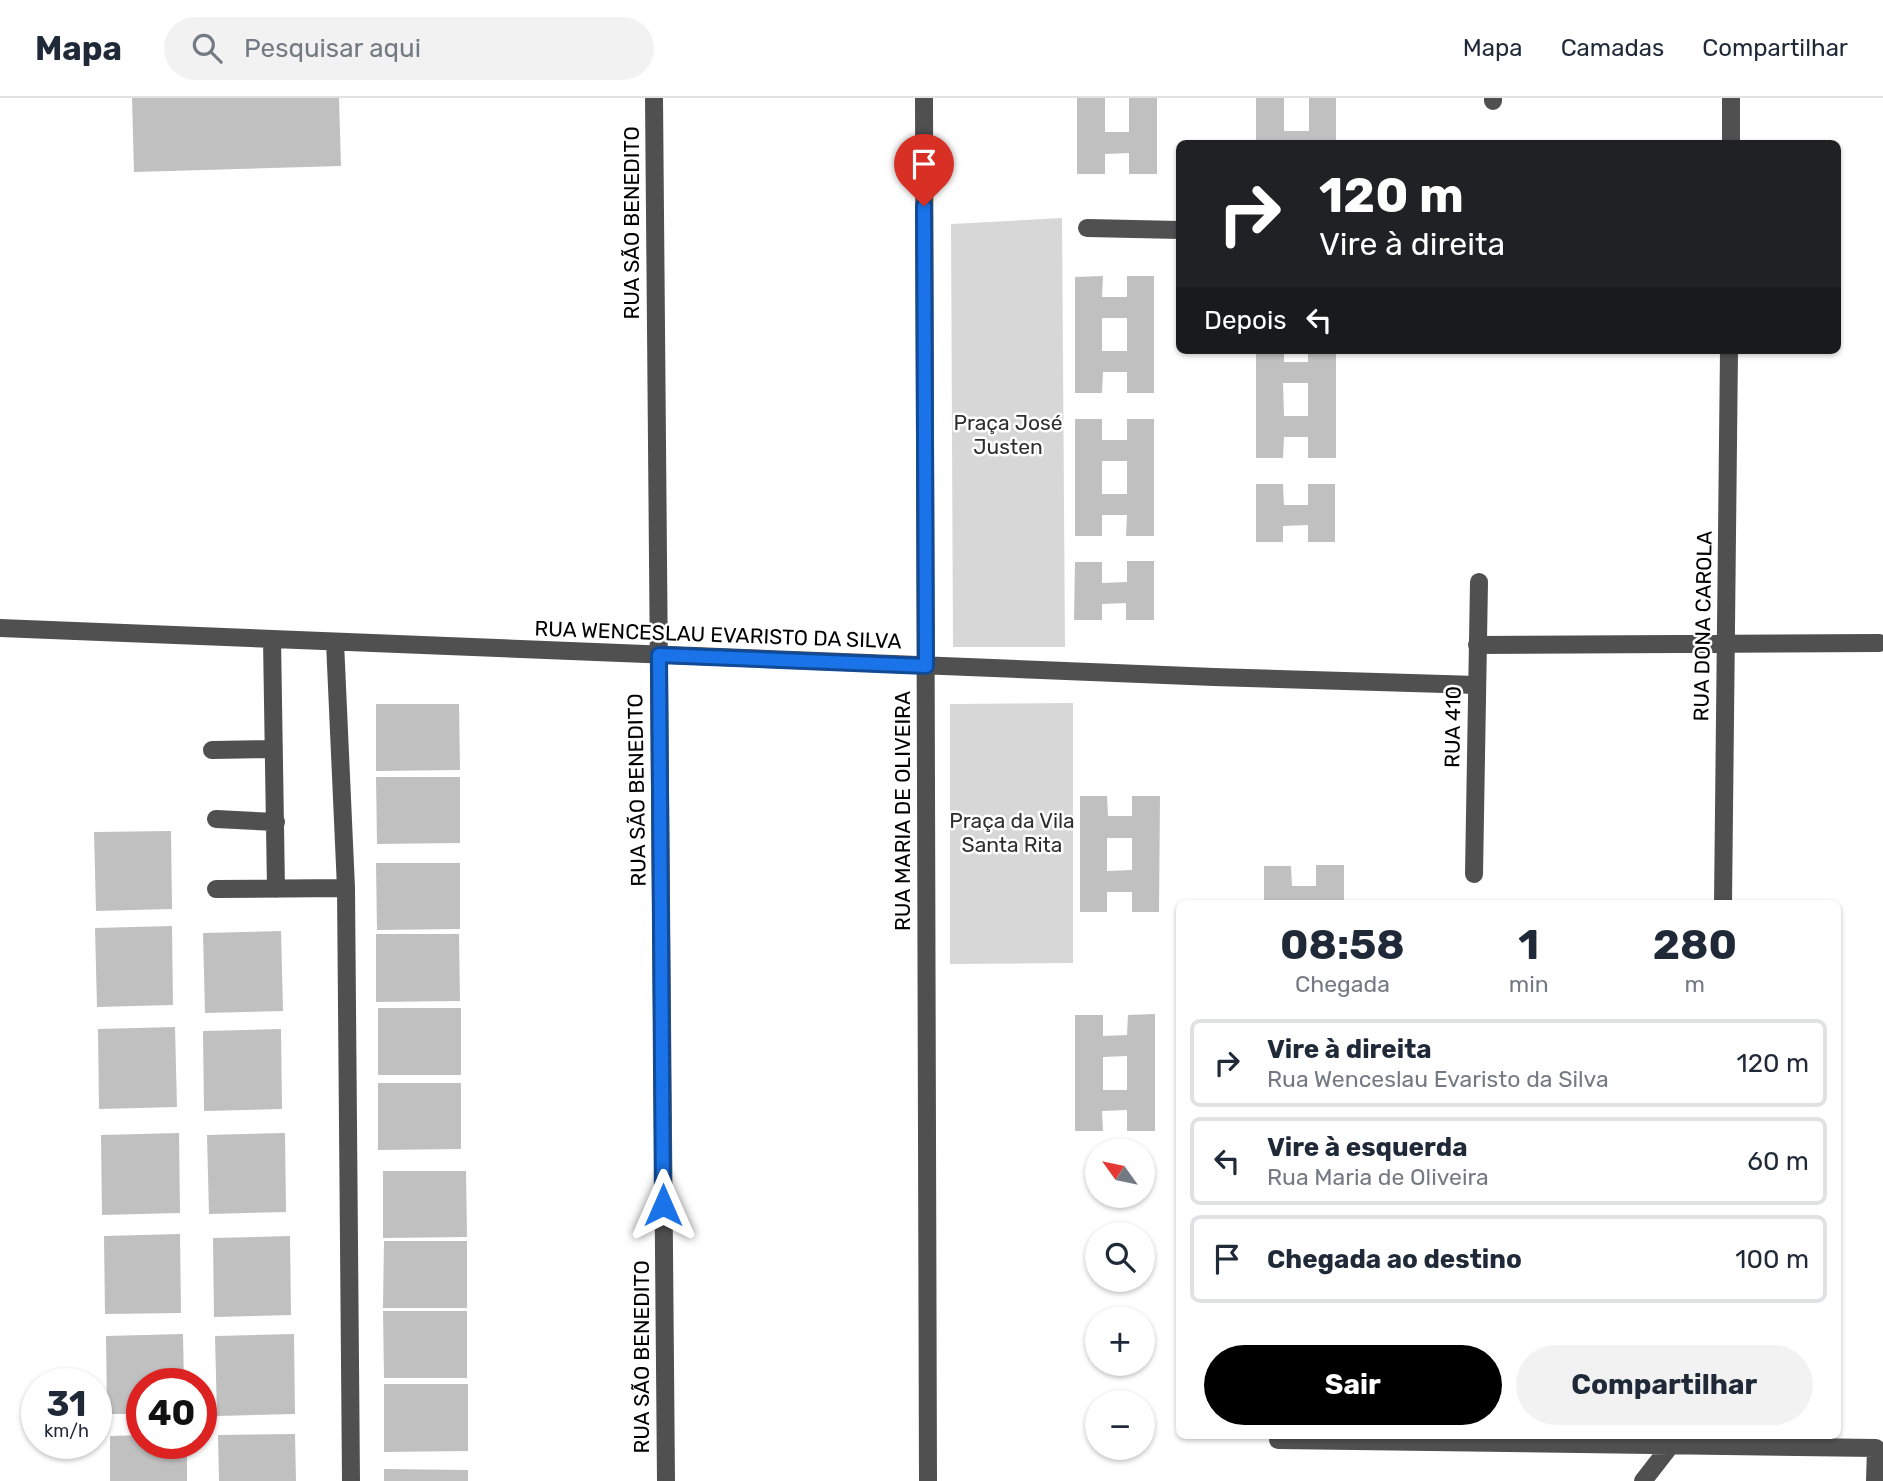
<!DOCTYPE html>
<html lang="pt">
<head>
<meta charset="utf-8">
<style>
  :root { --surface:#fff; --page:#f2f2f3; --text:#1f2937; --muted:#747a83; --line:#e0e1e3; --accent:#000 }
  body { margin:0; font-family:Rubik,sans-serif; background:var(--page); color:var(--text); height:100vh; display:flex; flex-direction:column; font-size:26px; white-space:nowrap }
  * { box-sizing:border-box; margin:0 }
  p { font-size:23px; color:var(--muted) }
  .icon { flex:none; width:38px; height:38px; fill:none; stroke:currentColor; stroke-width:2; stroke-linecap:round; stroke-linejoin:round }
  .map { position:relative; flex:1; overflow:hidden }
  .sheet { position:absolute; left:1176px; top:802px; width:665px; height:539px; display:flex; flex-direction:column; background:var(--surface); border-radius:10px; box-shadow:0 2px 5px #0004 }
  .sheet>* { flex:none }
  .banner { position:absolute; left:1176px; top:42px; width:665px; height:214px; border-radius:10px; box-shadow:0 2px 5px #0004; background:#202124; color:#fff; overflow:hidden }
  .needle { width:46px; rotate:303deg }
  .buttons { position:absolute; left:1085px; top:1040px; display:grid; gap:14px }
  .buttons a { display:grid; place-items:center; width:70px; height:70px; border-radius:50%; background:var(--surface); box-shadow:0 2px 5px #0004; font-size:35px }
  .speed { position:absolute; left:21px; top:1270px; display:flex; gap:14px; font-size:35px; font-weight:700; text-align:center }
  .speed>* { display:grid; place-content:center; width:91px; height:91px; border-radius:50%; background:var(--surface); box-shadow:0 2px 5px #0004; line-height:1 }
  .speed small { font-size:18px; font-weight:400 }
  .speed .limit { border:10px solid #d22; background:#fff; color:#111 }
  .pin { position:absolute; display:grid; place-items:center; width:60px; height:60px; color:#fff; margin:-72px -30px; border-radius:50% 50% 50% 0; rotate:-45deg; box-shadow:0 0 7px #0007 }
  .pin .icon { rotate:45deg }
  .me { position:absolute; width:77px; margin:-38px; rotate:0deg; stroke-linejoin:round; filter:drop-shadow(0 0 5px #0008) }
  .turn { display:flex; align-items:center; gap:24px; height:147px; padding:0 28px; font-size:32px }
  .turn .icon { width:91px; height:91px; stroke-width:2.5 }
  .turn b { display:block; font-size:49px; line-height:60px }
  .then { display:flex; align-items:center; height:66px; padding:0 28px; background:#0003; gap:14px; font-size:26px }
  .eta { display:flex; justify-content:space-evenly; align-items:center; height:119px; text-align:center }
  .eta b { font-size:42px; font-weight:700; line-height:49px }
  .button { display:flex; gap:14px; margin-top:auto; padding:14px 28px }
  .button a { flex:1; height:80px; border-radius:42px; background:var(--accent); color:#fff; font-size:28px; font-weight:700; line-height:80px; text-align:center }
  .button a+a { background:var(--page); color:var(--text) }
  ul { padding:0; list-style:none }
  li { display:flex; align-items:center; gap:21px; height:88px; margin:0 14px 10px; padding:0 14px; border:4px solid var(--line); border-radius:10px }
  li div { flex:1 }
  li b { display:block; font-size:26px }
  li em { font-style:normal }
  header { display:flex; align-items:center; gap:42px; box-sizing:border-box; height:98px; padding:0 35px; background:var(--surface); border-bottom:2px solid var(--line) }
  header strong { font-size:33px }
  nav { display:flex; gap:38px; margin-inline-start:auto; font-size:24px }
  .search { width:490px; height:63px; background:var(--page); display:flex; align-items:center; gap:18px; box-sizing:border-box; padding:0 24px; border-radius:38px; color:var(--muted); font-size:26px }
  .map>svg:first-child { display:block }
  .green { fill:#d7d7d7 }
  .building { fill:#c0c0c0; fill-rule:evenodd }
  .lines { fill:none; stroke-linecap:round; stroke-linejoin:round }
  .minor { stroke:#505050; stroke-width:18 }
  .route-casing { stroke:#114b97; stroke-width:18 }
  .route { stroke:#1a73e8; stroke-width:12 }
  .labels { text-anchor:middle; stroke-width:5; stroke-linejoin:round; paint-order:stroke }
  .street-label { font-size:21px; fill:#000; stroke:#fff }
  .park-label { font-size:21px; fill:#2e2e2e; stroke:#fff }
</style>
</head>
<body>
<header>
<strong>Mapa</strong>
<div class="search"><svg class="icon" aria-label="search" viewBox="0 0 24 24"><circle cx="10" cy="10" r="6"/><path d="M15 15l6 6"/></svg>Pesquisar aqui</div>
<nav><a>Mapa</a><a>Camadas</a><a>Compartilhar</a></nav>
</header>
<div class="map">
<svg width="1883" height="1383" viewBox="0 0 1883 1383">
  <rect width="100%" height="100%" fill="#fff"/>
  <path class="green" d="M 1062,120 L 1065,549 L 953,549 L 951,126 Z
    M 1073,605 L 1073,865 L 950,866 L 950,606 Z"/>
  <path class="building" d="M 132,0 L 339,0 L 341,68 L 134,74 Z
    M 1077,0 L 1105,0 L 1105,34 L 1129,34 L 1129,0 L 1157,0 L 1157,76 L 1129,76 L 1129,55 L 1105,56 L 1105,76 L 1077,76 Z
    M 1256,0 L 1284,0 L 1284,33 L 1309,33 L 1309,0 L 1336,0 L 1336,46 L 1256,46 Z
    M 1103,178 L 1102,199 L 1127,199 L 1127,178 L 1154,178 L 1154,295 L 1127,295 L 1127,274 L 1103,274 L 1102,295 L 1075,295 L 1075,179 ZM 1102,220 L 1127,220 L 1127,253 L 1102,253 Z
    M 1256,252 L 1284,252 L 1284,264 L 1308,264 L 1308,252 L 1336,252 L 1336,360 L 1308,360 L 1308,339 L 1284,339 L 1283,360 L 1256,360 ZM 1283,285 L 1308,285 L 1308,318 L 1284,318 Z
    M 1075,321 L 1102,321 L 1102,342 L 1127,342 L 1127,321 L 1154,321 L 1154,438 L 1126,438 L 1127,417 L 1102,417 L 1102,438 L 1075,438 ZM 1102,363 L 1127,363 L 1127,396 L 1102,396 Z
    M 1256,386 L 1283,386 L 1284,407 L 1308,407 L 1308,386 L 1335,386 L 1335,444 L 1308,444 L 1308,427 L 1283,428 L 1283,444 L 1256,444 Z
    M 1127,463 L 1154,463 L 1154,522 L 1126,522 L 1126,505 L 1102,506 L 1102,522 L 1074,522 L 1075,464 L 1102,464 L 1102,485 L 1127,484 Z
    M 376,606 L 459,606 L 460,672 L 376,673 Z
    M 376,679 L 460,679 L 460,745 L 377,746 Z
    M 1080,698 L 1107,698 L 1108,718 L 1132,718 L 1132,698 L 1160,698 L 1159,814 L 1132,814 L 1132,794 L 1107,794 L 1107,814 L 1080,814 ZM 1107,740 L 1132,740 L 1132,772 L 1107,773 Z
    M 171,733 L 172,811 L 96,813 L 94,734 Z
    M 376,765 L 460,765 L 460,831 L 377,832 Z
    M 1316,767 L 1344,767 L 1344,805 L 1264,805 L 1264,768 L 1291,768 L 1292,788 L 1316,788 Z
    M 172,828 L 173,907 L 97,909 L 95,830 Z
    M 281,833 L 283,913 L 205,915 L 203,835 Z
    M 376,836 L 459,836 L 460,903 L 376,904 Z
    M 378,910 L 461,910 L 461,977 L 378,977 Z
    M 1155,916 L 1155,1033 L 1127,1033 L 1127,1012 L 1102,1013 L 1103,1033 L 1075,1033 L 1075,917 L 1103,917 L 1103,938 L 1127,937 L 1128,917 ZM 1127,958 L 1127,992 L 1103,992 L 1103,959 Z
    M 175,929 L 177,1009 L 99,1011 L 98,931 Z
    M 281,931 L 282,1011 L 204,1013 L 203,933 Z
    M 378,985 L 461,985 L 461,1051 L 378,1052 Z
    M 179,1035 L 180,1115 L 102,1117 L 101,1037 Z
    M 285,1035 L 286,1114 L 209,1116 L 207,1037 Z
    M 383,1073 L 466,1073 L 467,1139 L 383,1140 Z
    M 180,1136 L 181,1215 L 105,1216 L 104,1138 Z
    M 290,1138 L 291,1217 L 214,1219 L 213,1140 Z
    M 384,1143 L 467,1143 L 467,1210 L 383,1210 Z
    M 383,1213 L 467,1213 L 467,1280 L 384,1280 Z
    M 183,1236 L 184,1286 L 142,1286 L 142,1316 L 107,1316 L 106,1238 Z
    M 294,1236 L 295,1316 L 217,1318 L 215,1238 Z
    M 384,1286 L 468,1286 L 468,1353 L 384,1354 Z
    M 295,1336 L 296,1383 L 219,1383 L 218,1337 Z
    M 142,1337 L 142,1346 L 187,1346 L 187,1383 L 110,1383 L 110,1338 Z
    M 384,1371 L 468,1372 L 468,1383 L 384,1383 Z"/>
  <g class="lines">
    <path class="minor" d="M 654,0 L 666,1383
      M 924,0 L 928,1383
      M 1493,0 L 1493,3
      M 1731,46 L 1731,0
      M 1087,130 L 1180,132
      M 0,530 L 1214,579 L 1477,587
      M 272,541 L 276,791
      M 335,544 L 346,790 L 351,1383
      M 1477,547 L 1879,545
      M 212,652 L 273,651
      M 216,721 L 276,724
      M 1474,776 L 1479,484
      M 216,791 L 346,790
      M 1723,805 L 1729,252
      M 1278,1342 L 1876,1350 L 1875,1383
      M 1643,1383 L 1671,1347"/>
  </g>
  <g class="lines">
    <g class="route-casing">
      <path id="route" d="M 663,1107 L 659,557 L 926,568 L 924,108"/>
    </g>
    <use href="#route" class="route"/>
  </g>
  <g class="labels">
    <g class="street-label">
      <text transform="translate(632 125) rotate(-90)" y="7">RUA SÃO BENEDITO</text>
      <text transform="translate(1703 528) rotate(-89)" y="7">RUA DONA CAROLA</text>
      <text transform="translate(718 537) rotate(2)" y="7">RUA WENCESLAU EVARISTO DA SILVA</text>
      <text transform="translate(1453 629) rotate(-89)" y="7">RUA 410</text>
      <text transform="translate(637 692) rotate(-91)" y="7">RUA SÃO BENEDITO</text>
      <text transform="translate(903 713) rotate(-90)" y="7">RUA MARIA DE OLIVEIRA</text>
      <text transform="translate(642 1259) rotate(-90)" y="7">RUA SÃO BENEDITO</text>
    </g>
    <g class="park-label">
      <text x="1008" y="332">Praça José<tspan x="1008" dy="24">Justen</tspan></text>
      <text x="1012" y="730">Praça da Vila<tspan x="1012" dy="24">Santa Rita</tspan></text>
    </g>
  </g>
</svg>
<div class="buttons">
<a><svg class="needle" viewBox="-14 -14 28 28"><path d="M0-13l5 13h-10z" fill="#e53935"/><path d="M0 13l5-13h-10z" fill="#747a83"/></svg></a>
<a><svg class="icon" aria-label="search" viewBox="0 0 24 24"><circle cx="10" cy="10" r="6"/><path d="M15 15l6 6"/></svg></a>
<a>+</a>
<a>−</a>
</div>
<div class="speed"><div>31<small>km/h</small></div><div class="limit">40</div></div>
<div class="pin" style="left:924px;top:108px;background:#d93025"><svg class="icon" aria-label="arrive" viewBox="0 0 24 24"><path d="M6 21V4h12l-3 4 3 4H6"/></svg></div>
<svg class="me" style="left:663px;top:1107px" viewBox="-20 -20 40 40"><path d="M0-17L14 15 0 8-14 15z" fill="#1a73e8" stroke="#fff" stroke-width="4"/></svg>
<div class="banner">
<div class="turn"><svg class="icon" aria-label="right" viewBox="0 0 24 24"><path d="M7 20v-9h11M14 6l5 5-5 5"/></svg><div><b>120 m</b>Vire à direita</div></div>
<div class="then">Depois<svg class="icon" aria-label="left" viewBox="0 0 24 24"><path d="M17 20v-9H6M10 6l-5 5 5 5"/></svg></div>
</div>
<section class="sheet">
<div class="eta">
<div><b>08:58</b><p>Chegada</p></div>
<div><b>1</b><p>min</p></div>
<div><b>280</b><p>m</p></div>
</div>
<ul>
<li><svg class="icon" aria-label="right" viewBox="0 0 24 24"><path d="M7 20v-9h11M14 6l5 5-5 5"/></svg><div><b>Vire à direita</b><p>Rua Wenceslau Evaristo da Silva</p></div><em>120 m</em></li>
<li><svg class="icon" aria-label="left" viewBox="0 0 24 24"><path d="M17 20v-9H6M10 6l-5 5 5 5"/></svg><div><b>Vire à esquerda</b><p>Rua Maria de Oliveira</p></div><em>60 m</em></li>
<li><svg class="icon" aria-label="arrive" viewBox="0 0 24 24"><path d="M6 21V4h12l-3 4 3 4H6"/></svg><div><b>Chegada ao destino</b></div><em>100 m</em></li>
</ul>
<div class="button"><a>Sair</a><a>Compartilhar</a></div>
</section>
</div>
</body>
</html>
